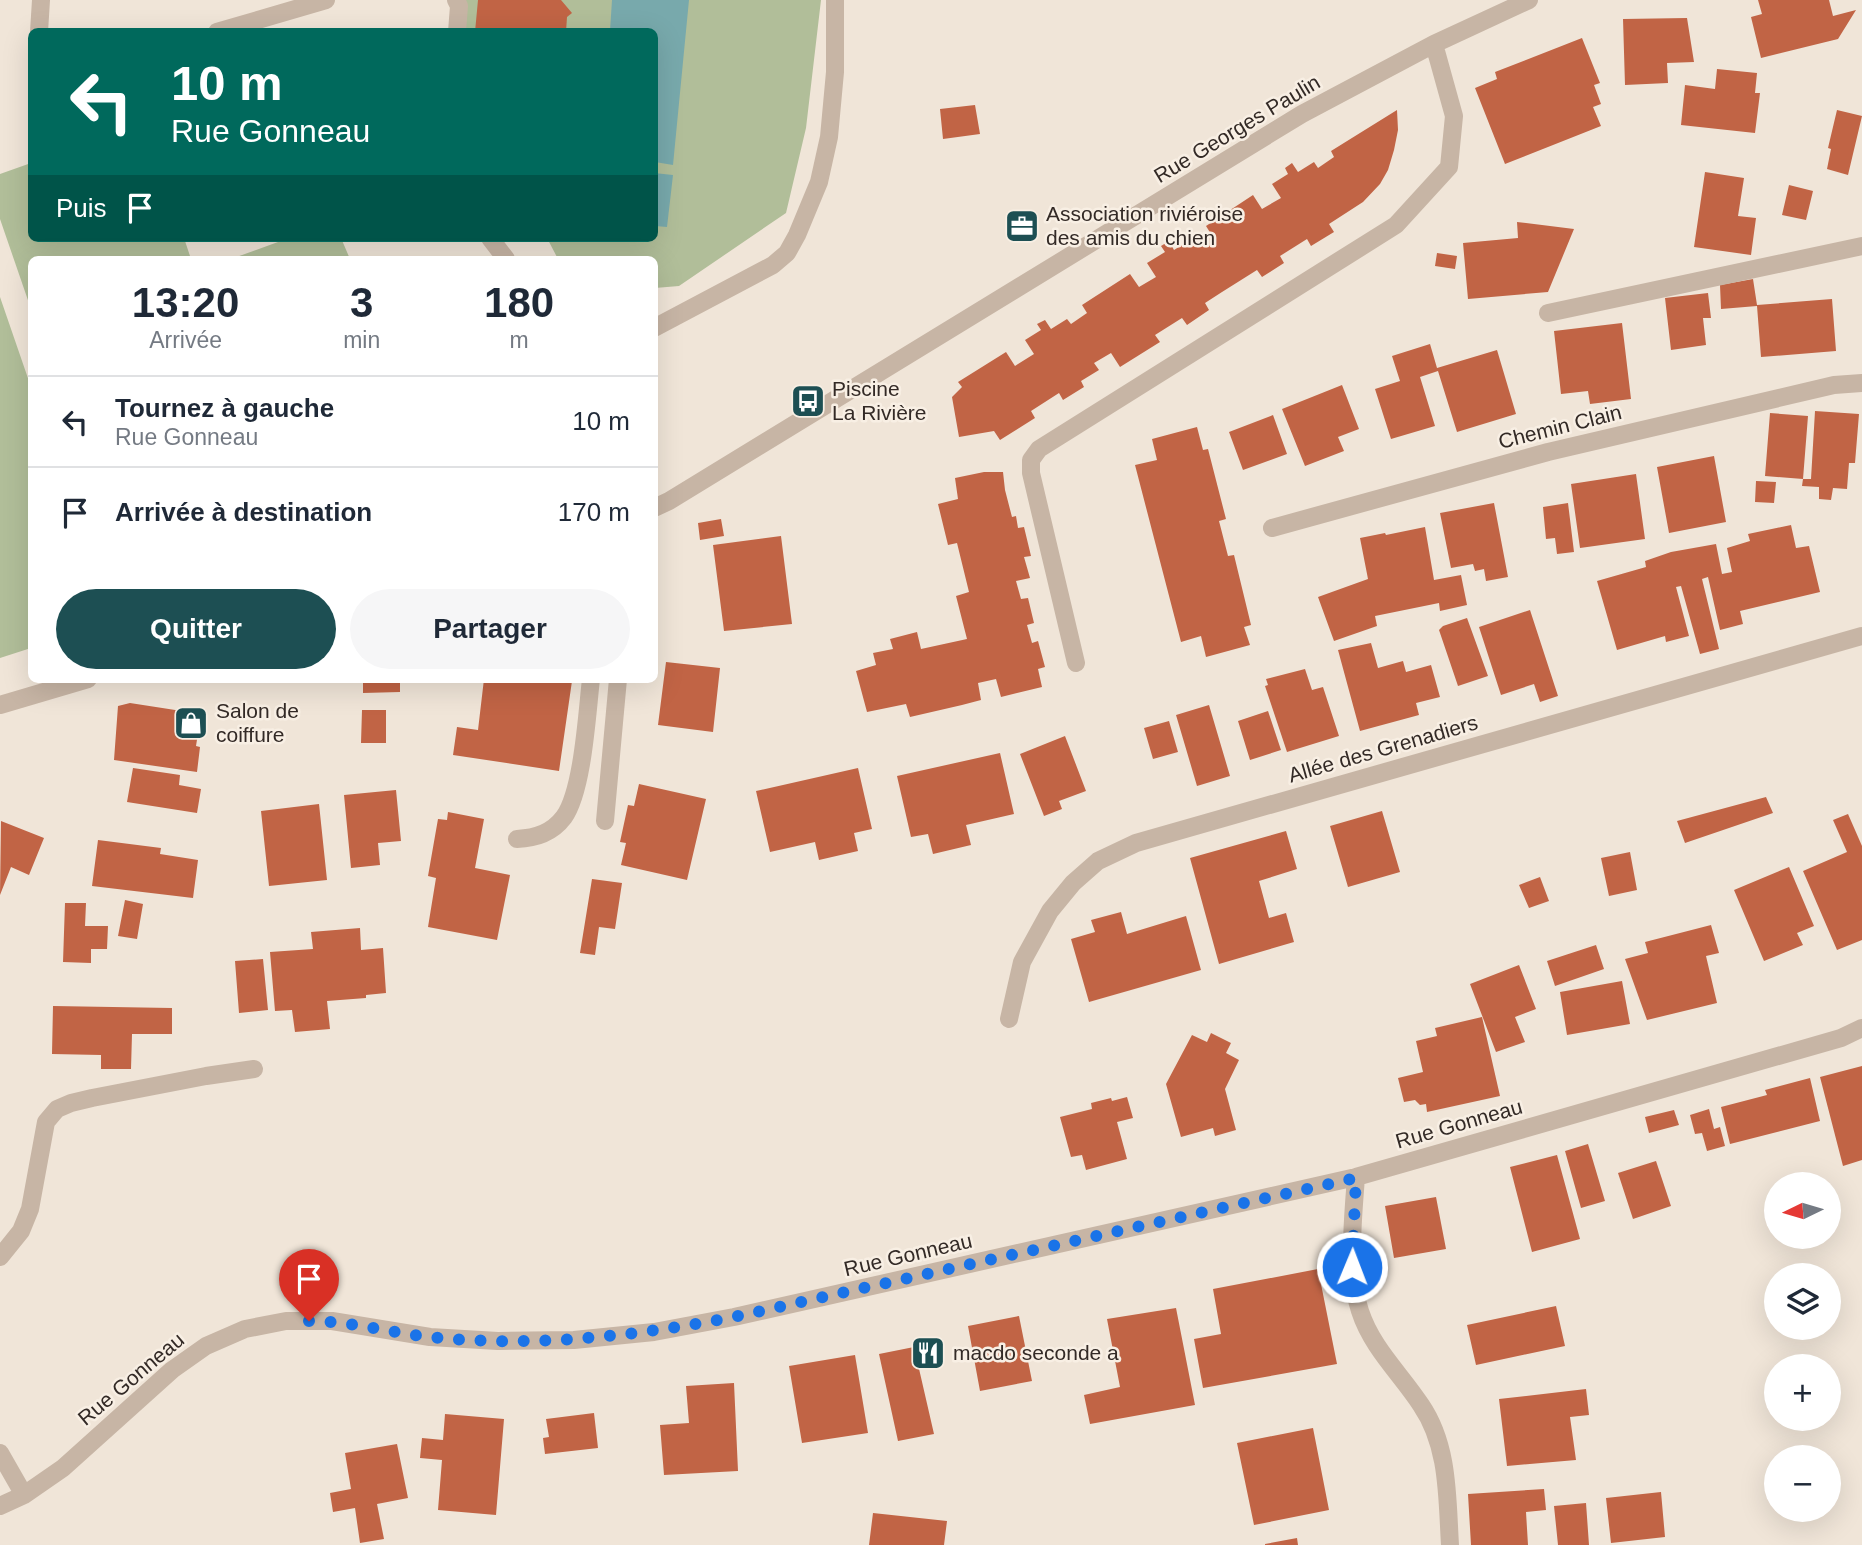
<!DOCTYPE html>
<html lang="fr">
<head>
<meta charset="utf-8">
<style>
  :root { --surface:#fff; --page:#f6f6f7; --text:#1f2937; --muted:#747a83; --line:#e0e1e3; --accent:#1d4f53 }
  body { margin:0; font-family:Helvetica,sans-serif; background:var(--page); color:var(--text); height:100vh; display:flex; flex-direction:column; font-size:26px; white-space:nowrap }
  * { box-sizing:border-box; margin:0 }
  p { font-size:23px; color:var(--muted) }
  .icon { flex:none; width:38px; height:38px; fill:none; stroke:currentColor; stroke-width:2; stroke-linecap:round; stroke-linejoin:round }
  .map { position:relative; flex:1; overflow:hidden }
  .side { position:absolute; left:28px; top:256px; width:630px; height:427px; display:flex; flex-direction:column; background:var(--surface); border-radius:10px; box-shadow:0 7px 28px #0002 }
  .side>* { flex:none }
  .guide { position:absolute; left:28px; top:28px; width:630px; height:214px; border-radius:10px; box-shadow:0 7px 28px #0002; background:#00695c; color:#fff; overflow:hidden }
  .needle { width:46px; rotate:265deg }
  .fabs { position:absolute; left:1764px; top:1172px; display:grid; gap:14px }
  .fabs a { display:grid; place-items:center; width:77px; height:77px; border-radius:50%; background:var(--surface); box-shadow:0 7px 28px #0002; font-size:35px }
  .pin { position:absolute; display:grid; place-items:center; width:60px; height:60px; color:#fff; margin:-72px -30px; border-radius:50% 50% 50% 0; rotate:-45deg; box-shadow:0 0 7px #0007 }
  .pin .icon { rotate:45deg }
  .me { position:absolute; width:77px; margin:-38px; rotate:1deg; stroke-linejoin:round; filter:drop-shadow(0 0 5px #0008) }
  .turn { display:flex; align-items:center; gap:24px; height:147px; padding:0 28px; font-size:32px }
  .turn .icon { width:91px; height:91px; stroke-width:2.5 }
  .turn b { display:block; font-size:49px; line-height:60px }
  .then { display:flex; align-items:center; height:66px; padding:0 28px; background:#0003; gap:14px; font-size:26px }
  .eta { display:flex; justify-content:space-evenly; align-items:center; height:119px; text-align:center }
  .eta b { font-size:42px; font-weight:800; line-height:49px }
  .button { display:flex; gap:14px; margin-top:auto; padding:14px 28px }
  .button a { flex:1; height:80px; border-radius:42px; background:var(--accent); color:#fff; font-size:28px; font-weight:800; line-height:80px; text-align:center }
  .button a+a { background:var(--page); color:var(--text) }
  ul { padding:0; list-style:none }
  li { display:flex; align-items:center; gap:21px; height:91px; padding:0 28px; border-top:2px solid var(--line) }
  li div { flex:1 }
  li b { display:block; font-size:26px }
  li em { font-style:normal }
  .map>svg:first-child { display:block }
  .green { fill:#b1be99 }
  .water { fill:#78a9ac }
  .building { fill:#c16445 }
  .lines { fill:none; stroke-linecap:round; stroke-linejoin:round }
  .lane { stroke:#c7b5a5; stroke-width:18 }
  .street { stroke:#c7b5a5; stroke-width:18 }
  .route { stroke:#1a73e8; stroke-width:12; stroke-dasharray:0 21.6 }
  .labels { text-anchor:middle; stroke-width:5; stroke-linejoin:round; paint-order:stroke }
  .street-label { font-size:21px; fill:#332a26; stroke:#f8efe4 }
  .poi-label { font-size:21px; fill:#332a26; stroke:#f8efe4; text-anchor:start }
</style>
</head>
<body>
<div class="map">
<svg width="1862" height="1545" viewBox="0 0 1862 1545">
  <rect width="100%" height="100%" fill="#f0e5d8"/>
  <path class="green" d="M 466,0 L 821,0 L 806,128 L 786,213 L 679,286 L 655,288 L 654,259 L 558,259 L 547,238 L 654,238 L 654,32 L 464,32 Z
    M 31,163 L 32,238 L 184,238 L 191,259 L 32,259 L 31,309 L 0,219 L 0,174 Z
    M 289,238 L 341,238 L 350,259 L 231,259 Z
    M 0,297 L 31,387 L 31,648 L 0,658 Z"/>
  <path class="water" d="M 612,0 L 689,0 L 673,165 L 655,162 L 654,32 L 610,31 Z
    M 654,173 L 673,175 L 667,227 L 655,226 Z"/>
  <path class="building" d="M 478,0 L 561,0 L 572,13 L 567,17 L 566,32 L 475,32 Z
    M 1758,0 L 1829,0 L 1833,16 L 1856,10 L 1838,39 L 1761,58 L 1751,17 L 1762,14 Z
    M 1687,18 L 1694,62 L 1667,63 L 1668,83 L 1625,85 L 1623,19 Z
    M 1582,38 L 1600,83 L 1594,85 L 1601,104 L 1593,107 L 1601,126 L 1505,164 L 1475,88 L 1497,79 L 1495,72 Z
    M 1717,69 L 1757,73 L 1755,93 L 1760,93 L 1755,133 L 1681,125 L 1685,85 L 1715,89 Z
    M 975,105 L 980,134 L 943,139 L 940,109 Z
    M 1397,110 L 1398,130 L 1394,150 L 1388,170 L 1380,184 L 1363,202 L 1329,224 L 1334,232 L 1311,246 L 1307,239 L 1280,256 L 1284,263 L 1262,277 L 1257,270 L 1222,292 L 1205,303 L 1209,310 L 1187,325 L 1182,318 L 1155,335 L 1160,342 L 1120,367 L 1111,353 L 1094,363 L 1099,370 L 1081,381 L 1084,387 L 1063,400 L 1059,393 L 1031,411 L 1035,418 L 1000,440 L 994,431 L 959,437 L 952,397 L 962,387 L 958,382 L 1006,352 L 1015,366 L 1034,354 L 1025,340 L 1041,330 L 1037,324 L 1045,320 L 1051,329 L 1067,319 L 1071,324 L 1087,313 L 1082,305 L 1130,274 L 1139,287 L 1156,277 L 1147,263 L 1165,252 L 1161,246 L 1169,241 L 1174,250 L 1190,240 L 1195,245 L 1211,234 L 1206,226 L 1253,195 L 1262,209 L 1281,198 L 1272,184 L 1288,174 L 1285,168 L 1292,163 L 1298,172 L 1314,162 L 1318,168 L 1334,157 L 1331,151 Z
    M 1837,110 L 1862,116 L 1848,175 L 1827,169 L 1831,149 L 1828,148 Z
    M 1705,172 L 1744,178 L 1738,216 L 1756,218 L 1751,255 L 1694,247 Z
    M 1789,185 L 1813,191 L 1806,220 L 1782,215 Z
    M 1517,222 L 1574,229 L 1548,292 L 1468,299 L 1463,243 L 1518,238 Z
    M 1437,253 L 1457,256 L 1455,269 L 1435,266 Z
    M 1753,279 L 1757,305 L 1832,299 L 1836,351 L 1761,357 L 1757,306 L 1721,309 L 1720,285 Z
    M 1708,293 L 1711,318 L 1703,318 L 1706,345 L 1671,350 L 1665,298 Z
    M 1622,323 L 1631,399 L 1590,404 L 1588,391 L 1561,394 L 1554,331 Z
    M 1430,344 L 1437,368 L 1497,350 L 1516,414 L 1457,432 L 1438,371 L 1420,377 L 1435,426 L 1391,439 L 1375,389 L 1400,381 L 1392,356 Z
    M 1342,385 L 1359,429 L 1338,437 L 1344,451 L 1305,466 L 1282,409 Z
    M 1815,411 L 1859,414 L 1855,463 L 1849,463 L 1847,489 L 1833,488 L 1831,500 L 1819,499 L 1819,487 L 1802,486 L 1803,479 L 1811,479 Z
    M 1770,413 L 1808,416 L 1803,479 L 1765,476 Z
    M 1273,415 L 1287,454 L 1243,470 L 1229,432 Z
    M 1197,427 L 1203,450 L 1208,449 L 1226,519 L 1219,521 L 1228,556 L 1234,555 L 1251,625 L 1244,627 L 1250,645 L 1206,657 L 1201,636 L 1181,642 L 1135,465 L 1157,460 L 1152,439 Z
    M 1714,456 L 1726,522 L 1669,533 L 1657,467 Z
    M 984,472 L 1003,472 L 1005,490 L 1012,517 L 1016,516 L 1018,528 L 1024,527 L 1031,556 L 1024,557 L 1030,578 L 1016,581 L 1021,599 L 1028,598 L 1034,623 L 1027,625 L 1032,643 L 1038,641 L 1045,667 L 1038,669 L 1042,687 L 1001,697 L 996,679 L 978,683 L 981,700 L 962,705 L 910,717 L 906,704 L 867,712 L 856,671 L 876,665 L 873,653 L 893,649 L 890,639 L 917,632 L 921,649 L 967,639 L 956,596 L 969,592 L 957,543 L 948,545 L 938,504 L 958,499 L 955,478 Z
    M 1636,474 L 1645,539 L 1580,548 L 1571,484 Z
    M 1756,481 L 1776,482 L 1774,503 L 1755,502 Z
    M 1494,503 L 1508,577 L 1486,581 L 1484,569 L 1475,571 L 1473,564 L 1451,568 L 1440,513 Z
    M 1568,503 L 1574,552 L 1557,554 L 1555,538 L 1546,539 L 1543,507 Z
    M 721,519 L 724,536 L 700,540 L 698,523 Z
    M 1791,525 L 1796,548 L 1809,546 L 1820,592 L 1740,611 L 1743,624 L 1720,630 L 1708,577 L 1702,579 L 1719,649 L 1700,654 L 1681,586 L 1676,587 L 1689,636 L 1666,642 L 1665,636 L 1617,650 L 1597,581 L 1646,567 L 1645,561 L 1671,552 L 1716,544 L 1722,574 L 1732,572 L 1727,548 L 1750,541 L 1748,534 Z
    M 1425,527 L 1434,580 L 1461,575 L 1467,605 L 1440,611 L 1439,603 L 1375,616 L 1377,626 L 1334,641 L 1318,597 L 1368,579 L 1360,538 L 1385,533 L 1386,535 Z
    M 781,536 L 792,624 L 724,631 L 713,545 Z
    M 1530,610 L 1558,696 L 1540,702 L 1534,684 L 1501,695 L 1479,627 Z
    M 1467,618 L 1488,676 L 1458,686 L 1439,630 L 1443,626 Z
    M 1371,643 L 1378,668 L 1403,661 L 1406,672 L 1431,665 L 1440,697 L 1416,703 L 1419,715 L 1360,731 L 1338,650 Z
    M 666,662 L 720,668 L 713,732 L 658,725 Z
    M 1305,669 L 1312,690 L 1323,687 L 1339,736 L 1287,752 L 1265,686 L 1268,685 L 1266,679 Z
    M 363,679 L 400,679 L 400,692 L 363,693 Z
    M 484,679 L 526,679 L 543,682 L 544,679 L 557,679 L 572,681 L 559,771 L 453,755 L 457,727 L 478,730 Z
    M 130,703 L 201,714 L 196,746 L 200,747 L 197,772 L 114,760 L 118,706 Z
    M 1209,705 L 1230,776 L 1197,786 L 1176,715 Z
    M 362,710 L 386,710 L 386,743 L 361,743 Z
    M 1268,711 L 1281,750 L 1250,760 L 1238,721 Z
    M 1169,721 L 1178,752 L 1153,759 L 1144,728 Z
    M 1065,736 L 1086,791 L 1059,801 L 1062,809 L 1044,816 L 1020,754 Z
    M 1000,753 L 1014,814 L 966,825 L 971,845 L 933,854 L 928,834 L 911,837 L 897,776 Z
    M 133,768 L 180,775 L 179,785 L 201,789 L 197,813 L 127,802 Z
    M 858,768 L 872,829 L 854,833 L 858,851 L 819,860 L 815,842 L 770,852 L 756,791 Z
    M 639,784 L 706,799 L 687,880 L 621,865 L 626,843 L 620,842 L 628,805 L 634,806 Z
    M 396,790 L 401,841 L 378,843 L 380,865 L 351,868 L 344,795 Z
    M 1766,797 L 1773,813 L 1685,843 L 1677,821 Z
    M 319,804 L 327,880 L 269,886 L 261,811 Z
    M 1382,811 L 1400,872 L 1348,887 L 1330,826 Z
    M 448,812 L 484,819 L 475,868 L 510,875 L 497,940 L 428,927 L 436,878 L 428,876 L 438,819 L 447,820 Z
    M 1848,814 L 1862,846 L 1862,940 L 1837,950 L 1803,871 L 1847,852 L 1833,820 Z
    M 1,821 L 44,838 L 29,875 L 11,867 L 0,895 Z
    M 1286,831 L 1297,869 L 1259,881 L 1269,918 L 1286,913 L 1294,942 L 1219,964 L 1190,858 Z
    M 98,840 L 161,848 L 160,854 L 198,860 L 193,898 L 92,886 Z
    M 1630,852 L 1637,890 L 1609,896 L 1601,858 Z
    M 1789,867 L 1814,926 L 1797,933 L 1803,945 L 1764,961 L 1734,890 Z
    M 1540,877 L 1549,901 L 1529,908 L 1519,885 Z
    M 592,879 L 622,883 L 615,929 L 599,927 L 595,955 L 580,953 Z
    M 125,900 L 143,904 L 137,939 L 118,936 Z
    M 65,903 L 86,903 L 85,926 L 108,926 L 107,949 L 91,949 L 91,963 L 63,962 Z
    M 1121,912 L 1127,934 L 1186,916 L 1201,970 L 1089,1002 L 1071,939 L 1095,932 L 1091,920 Z
    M 1711,925 L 1719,953 L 1706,956 L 1717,1003 L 1647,1020 L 1625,959 L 1648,953 L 1645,942 Z
    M 360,928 L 361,950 L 383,948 L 386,993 L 366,995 L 366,998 L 327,1001 L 330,1029 L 295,1032 L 292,1010 L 275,1011 L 270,952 L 313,949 L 311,932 Z
    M 1596,945 L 1604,969 L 1555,986 L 1547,961 Z
    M 263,959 L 268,1010 L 239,1013 L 235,961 Z
    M 1519,965 L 1536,1009 L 1515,1017 L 1525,1042 L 1496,1052 L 1470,984 Z
    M 1622,981 L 1630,1024 L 1567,1035 L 1560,992 Z
    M 53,1006 L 172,1008 L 172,1034 L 132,1034 L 131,1069 L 101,1069 L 101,1055 L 52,1054 Z
    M 1482,1017 L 1500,1096 L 1427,1112 L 1426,1104 L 1420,1105 L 1415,1100 L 1404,1102 L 1398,1078 L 1423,1072 L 1416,1041 L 1437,1036 L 1435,1028 Z
    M 1211,1033 L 1231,1043 L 1226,1053 L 1239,1060 L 1225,1089 L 1236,1130 L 1215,1136 L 1213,1128 L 1181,1137 L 1166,1084 L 1192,1035 L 1207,1042 Z
    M 1862,1066 L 1862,1160 L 1843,1166 L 1820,1077 Z
    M 1810,1078 L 1820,1121 L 1730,1144 L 1721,1107 L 1767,1095 L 1765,1090 Z
    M 1127,1097 L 1133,1118 L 1117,1122 L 1127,1159 L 1086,1170 L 1082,1155 L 1071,1157 L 1060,1117 L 1092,1109 L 1091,1103 L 1111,1098 L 1112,1101 Z
    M 1709,1109 L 1714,1129 L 1720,1127 L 1725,1146 L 1707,1151 L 1702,1133 L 1695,1134 L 1690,1115 Z
    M 1674,1110 L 1679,1125 L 1649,1133 L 1645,1117 Z
    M 1588,1144 L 1605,1201 L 1581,1208 L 1565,1151 Z
    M 1557,1155 L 1580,1239 L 1532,1252 L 1510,1167 Z
    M 1656,1161 L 1671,1206 L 1633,1219 L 1618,1173 Z
    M 1436,1197 L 1446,1249 L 1394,1258 L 1385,1206 Z
    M 1318,1269 L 1337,1364 L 1203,1388 L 1194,1339 L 1221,1334 L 1213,1289 Z
    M 1556,1306 L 1565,1346 L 1476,1365 L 1467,1325 Z
    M 1176,1308 L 1195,1405 L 1090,1424 L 1084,1395 L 1120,1387 L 1107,1319 Z
    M 1019,1316 L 1032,1381 L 980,1391 L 968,1326 Z
    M 914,1347 L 934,1434 L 898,1441 L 879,1354 Z
    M 855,1355 L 868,1433 L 802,1443 L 789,1366 Z
    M 734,1383 L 738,1471 L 664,1475 L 660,1425 L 689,1423 L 686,1386 Z
    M 1586,1389 L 1589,1415 L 1570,1417 L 1576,1460 L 1507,1466 L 1499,1399 Z
    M 594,1413 L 598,1448 L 545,1454 L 543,1438 L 549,1437 L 546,1419 Z
    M 445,1414 L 504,1419 L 496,1515 L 438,1510 L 442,1460 L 420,1458 L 422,1438 L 443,1440 Z
    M 1313,1428 L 1329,1510 L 1254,1525 L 1237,1443 Z
    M 397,1444 L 408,1498 L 377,1504 L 384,1539 L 360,1543 L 355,1508 L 333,1512 L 330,1493 L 351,1489 L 345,1453 Z
    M 1544,1489 L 1546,1510 L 1526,1512 L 1528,1545 L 1471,1545 L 1468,1494 Z
    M 1661,1492 L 1665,1537 L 1611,1543 L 1606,1498 Z
    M 1586,1503 L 1589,1545 L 1558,1545 L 1554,1506 Z
    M 873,1513 L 947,1521 L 944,1545 L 869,1545 Z
    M 1297,1538 L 1298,1545 L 1265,1545 L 1265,1544 Z"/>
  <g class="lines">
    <path class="lane" d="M 456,0 L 459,6 L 457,32
      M 217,32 L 326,0
      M 490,238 L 506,259
      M 654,328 L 773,265 L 787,253 L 797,235 L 819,182 L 829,137 L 835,72 L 835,0
      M 605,821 L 618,679
      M 517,839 C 536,838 552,833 564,817 C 583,790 587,713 591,679"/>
    <path class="street" d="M 39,32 L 41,0
      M 1548,313 L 1862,246
      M 654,508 L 669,501 L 1302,114 L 1434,44 L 1529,0
      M 1272,528 L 1548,452 L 1834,385 L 1862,383
      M 1076,663 L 1031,473 L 1031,460 L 1039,449 L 1396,225 L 1449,167 L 1454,116 L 1434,44
      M 0,705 L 88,679
      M 1009,1019 L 1022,962 L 1050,911 L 1073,883 L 1098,861 L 1136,843 L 1862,636
      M 1356,1177 C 1353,1219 1347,1271 1360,1311 C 1372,1348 1400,1373 1421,1405 C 1449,1446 1447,1497 1450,1545
      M 0,1257 L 21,1231 L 30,1209 L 46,1122 L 57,1109 L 71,1103 L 92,1098 L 206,1076 L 254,1069
      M 0,1453 L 24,1495
      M 0,1506 L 24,1495 L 63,1468 L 172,1370 L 206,1346 L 245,1329 L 286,1321 L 332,1321 L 430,1337 L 498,1341 L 574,1340 L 654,1332 L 734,1317 L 1356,1177 L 1841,1038 L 1862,1028"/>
  </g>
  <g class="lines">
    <path class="route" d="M 309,1321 C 351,1321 390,1333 431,1337 C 534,1348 634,1336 734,1317 L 1356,1178 L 1352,1267"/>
  </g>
  <defs>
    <g id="office-square" transform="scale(1.75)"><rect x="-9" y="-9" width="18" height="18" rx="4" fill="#1d4f53" stroke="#f8efe4"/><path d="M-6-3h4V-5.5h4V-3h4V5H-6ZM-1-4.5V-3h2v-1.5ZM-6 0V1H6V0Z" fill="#fff"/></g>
    <g id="bus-square" transform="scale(1.75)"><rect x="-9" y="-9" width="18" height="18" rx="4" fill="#1d4f53" stroke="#f8efe4"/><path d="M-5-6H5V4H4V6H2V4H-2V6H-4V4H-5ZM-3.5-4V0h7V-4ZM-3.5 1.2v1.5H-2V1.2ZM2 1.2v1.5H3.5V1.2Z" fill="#fff"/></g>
    <g id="shop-square" transform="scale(1.75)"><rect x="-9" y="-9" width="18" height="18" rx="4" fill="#1d4f53" stroke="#f8efe4"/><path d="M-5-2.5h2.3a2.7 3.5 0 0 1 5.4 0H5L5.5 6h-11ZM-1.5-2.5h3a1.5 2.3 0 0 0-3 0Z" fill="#fff"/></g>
    <g id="restaurant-square" transform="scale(1.75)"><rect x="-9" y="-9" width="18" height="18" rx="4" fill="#1d4f53" stroke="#f8efe4"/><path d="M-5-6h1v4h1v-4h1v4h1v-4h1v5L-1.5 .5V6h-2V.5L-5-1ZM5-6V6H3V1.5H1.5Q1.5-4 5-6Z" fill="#fff"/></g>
  </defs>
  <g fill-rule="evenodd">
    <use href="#office-square" x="1022" y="226"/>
    <use href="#bus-square" x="808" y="401"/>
    <use href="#shop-square" x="191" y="723"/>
    <use href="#restaurant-square" x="928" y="1353"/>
  </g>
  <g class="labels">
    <g class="street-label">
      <text transform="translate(1237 129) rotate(-31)" y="7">Rue Georges Paulin</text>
      <text transform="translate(1560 427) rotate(-14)" y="7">Chemin Clain</text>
      <text transform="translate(1383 749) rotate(-16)" y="7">Allée des Grenadiers</text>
      <text transform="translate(1459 1124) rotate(-16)" y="7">Rue Gonneau</text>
      <text transform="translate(908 1255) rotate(-13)" y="7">Rue Gonneau</text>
      <text transform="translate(131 1379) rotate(-40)" y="7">Rue Gonneau</text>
    </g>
    <g class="poi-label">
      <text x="1046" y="221">Association riviéroise<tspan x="1046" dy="24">des amis du chien</tspan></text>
      <text x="832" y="396">Piscine<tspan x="832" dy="24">La Rivière</tspan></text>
      <text x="216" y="718">Salon de<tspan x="216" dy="24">coiffure</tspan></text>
      <text x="953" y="1360">macdo seconde a</text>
    </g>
  </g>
</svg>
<div class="fabs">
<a><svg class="needle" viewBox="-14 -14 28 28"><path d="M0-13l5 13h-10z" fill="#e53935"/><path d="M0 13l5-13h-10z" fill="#747a83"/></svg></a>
<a><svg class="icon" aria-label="layers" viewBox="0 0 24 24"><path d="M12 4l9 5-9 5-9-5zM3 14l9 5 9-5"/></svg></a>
<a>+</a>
<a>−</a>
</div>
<div class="pin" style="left:309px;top:1321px;background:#d93025"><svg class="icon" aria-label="arrive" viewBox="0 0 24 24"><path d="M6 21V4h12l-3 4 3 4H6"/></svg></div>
<svg class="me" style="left:1352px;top:1267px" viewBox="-20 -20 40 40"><circle r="17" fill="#1a73e8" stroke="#fff" stroke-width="3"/><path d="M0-11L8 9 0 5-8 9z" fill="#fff"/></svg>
<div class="guide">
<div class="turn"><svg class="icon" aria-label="left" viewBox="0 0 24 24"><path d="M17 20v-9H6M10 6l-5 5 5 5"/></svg><div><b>10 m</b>Rue Gonneau</div></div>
<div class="then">Puis<svg class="icon" aria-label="arrive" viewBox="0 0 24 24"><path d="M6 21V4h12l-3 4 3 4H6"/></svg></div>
</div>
<section class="side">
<div class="eta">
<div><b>13:20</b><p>Arrivée</p></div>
<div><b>3</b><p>min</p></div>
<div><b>180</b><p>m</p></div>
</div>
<ul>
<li><svg class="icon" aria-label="left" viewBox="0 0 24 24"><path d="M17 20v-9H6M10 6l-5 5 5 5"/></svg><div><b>Tournez à gauche</b><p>Rue Gonneau</p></div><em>10 m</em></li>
<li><svg class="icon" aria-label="arrive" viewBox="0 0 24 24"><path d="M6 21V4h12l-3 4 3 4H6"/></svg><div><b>Arrivée à destination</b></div><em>170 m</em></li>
</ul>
<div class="button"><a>Quitter</a><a>Partager</a></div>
</section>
</div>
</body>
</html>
